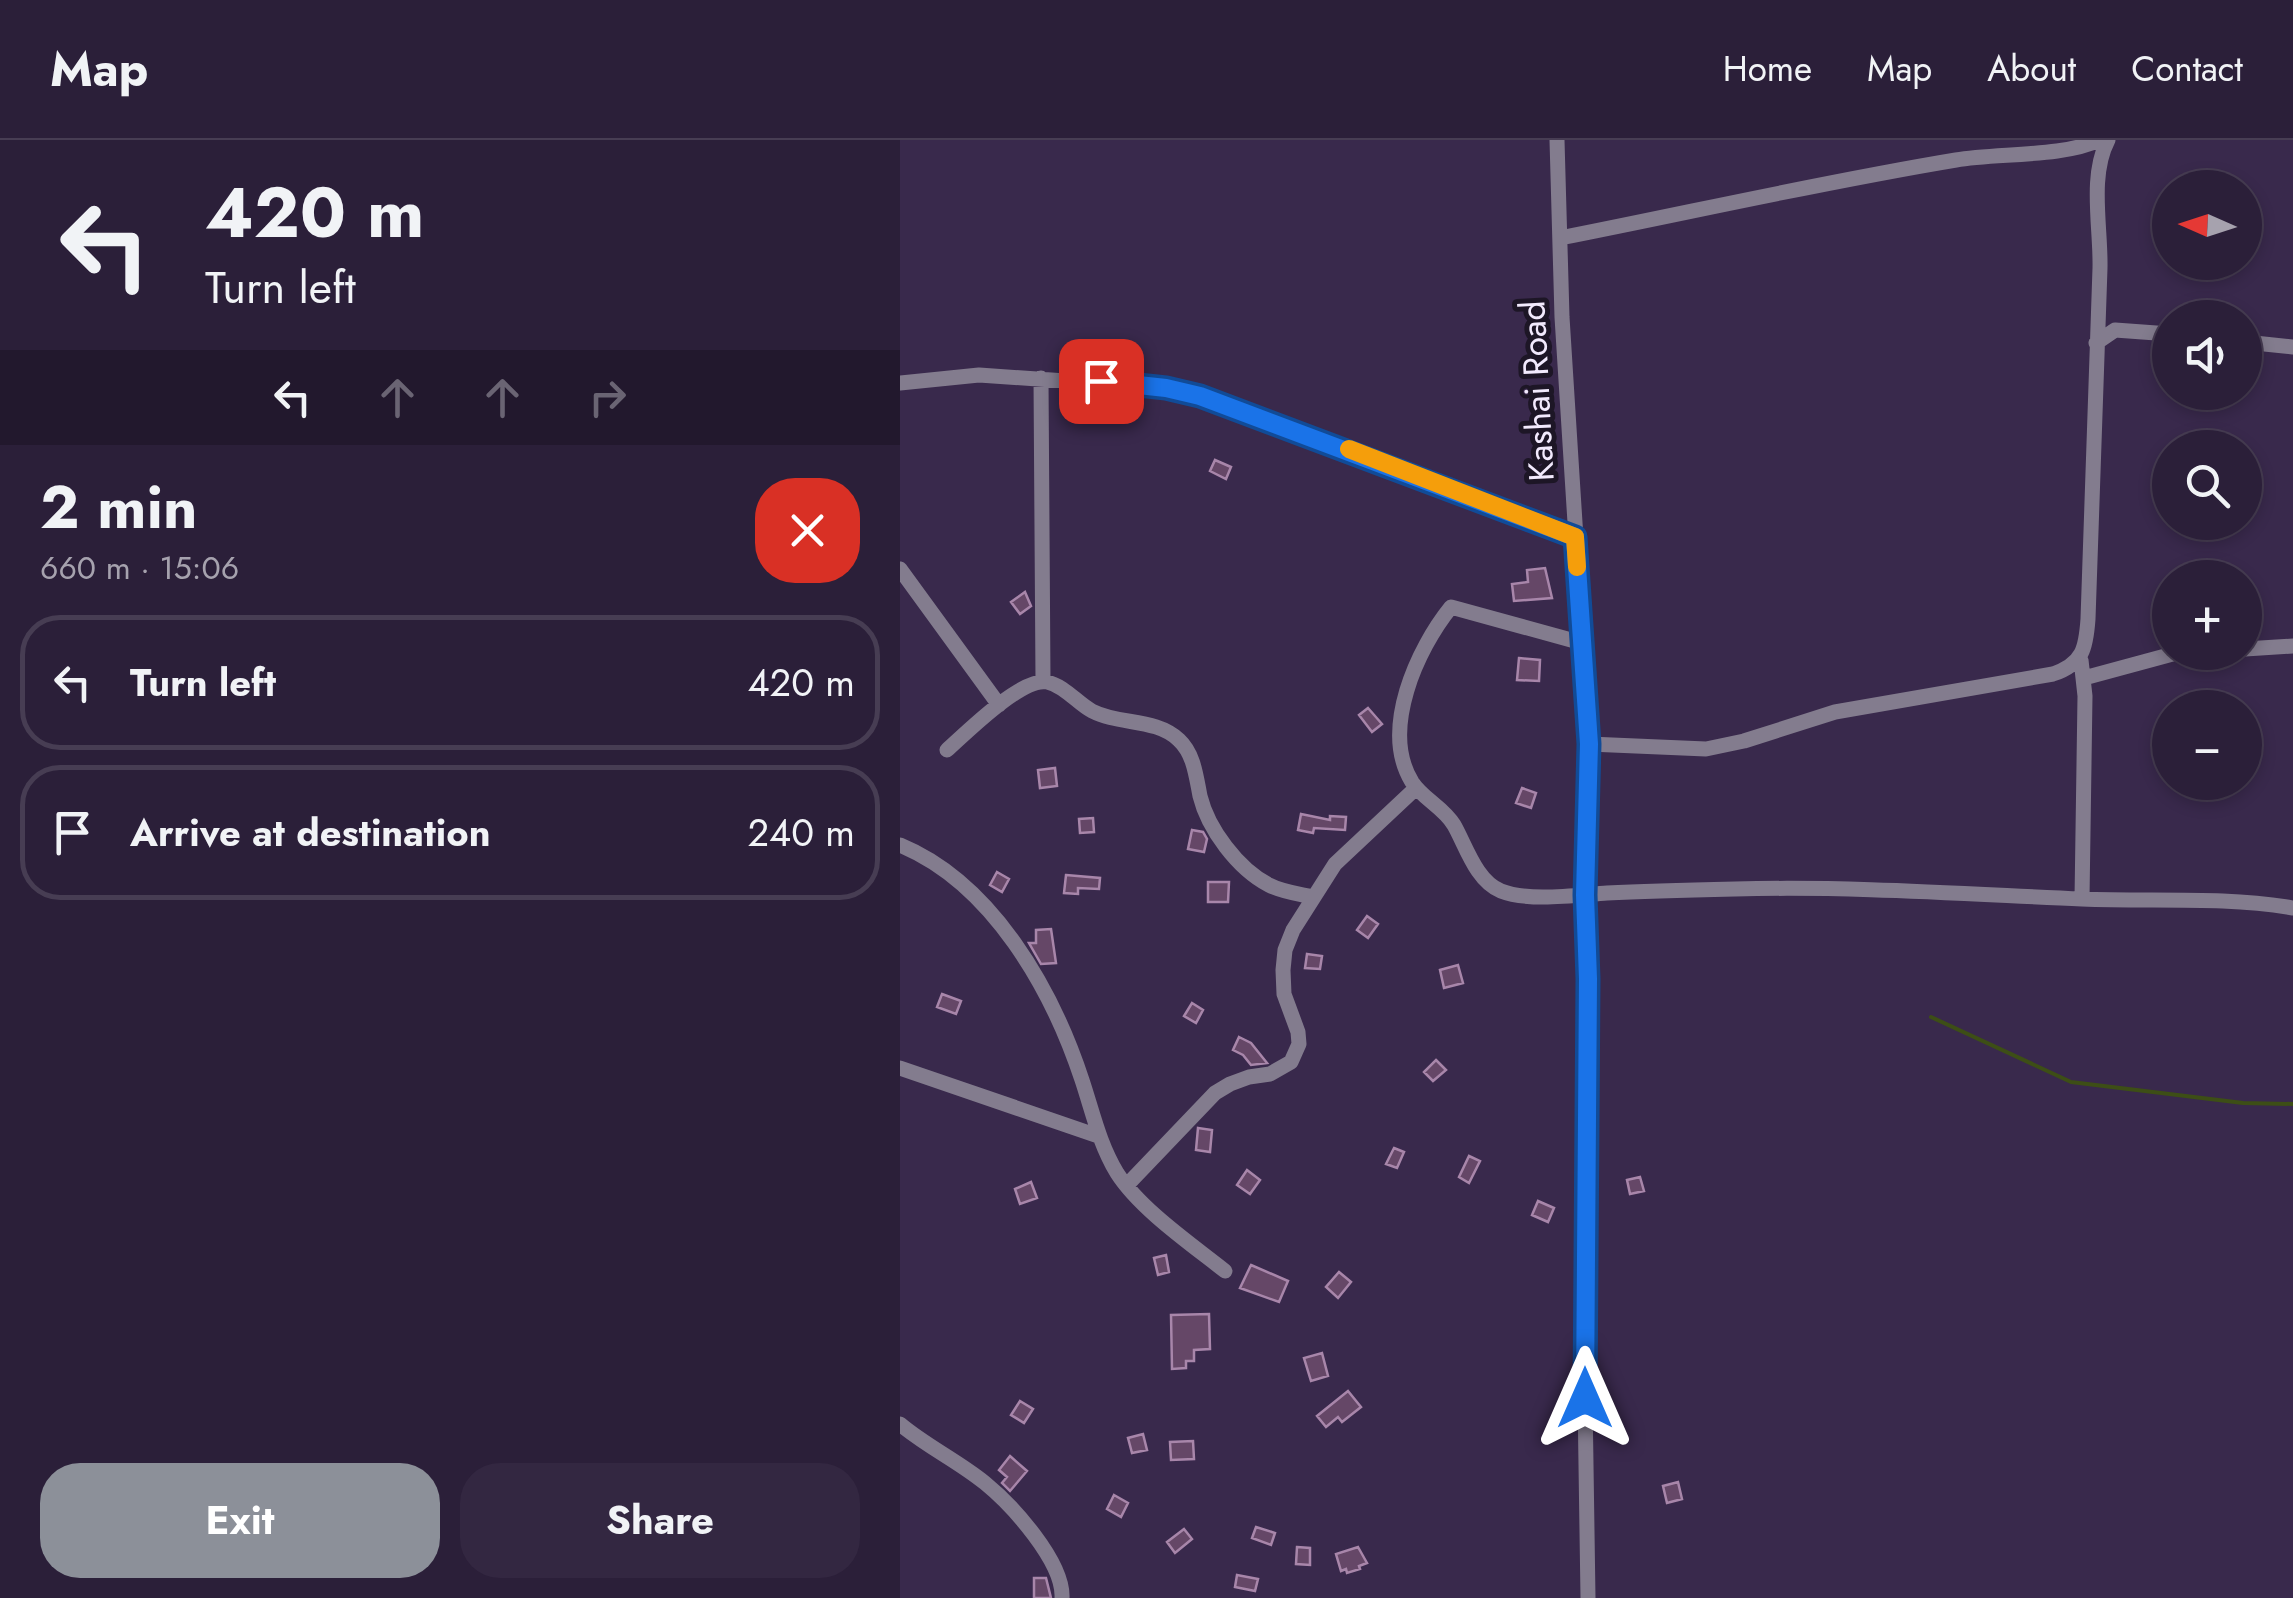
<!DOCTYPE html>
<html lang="en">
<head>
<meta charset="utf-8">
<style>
  :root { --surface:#2b1f39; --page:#332741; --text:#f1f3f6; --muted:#a6a2ae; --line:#473d53; --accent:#8c9099 }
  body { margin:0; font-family:Jost,sans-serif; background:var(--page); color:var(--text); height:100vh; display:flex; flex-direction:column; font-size:38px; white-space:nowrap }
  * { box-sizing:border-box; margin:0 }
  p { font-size:32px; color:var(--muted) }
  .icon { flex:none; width:55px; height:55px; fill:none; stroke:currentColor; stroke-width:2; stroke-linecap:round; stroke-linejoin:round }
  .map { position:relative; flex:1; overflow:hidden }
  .panel { display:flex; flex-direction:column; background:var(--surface); width:900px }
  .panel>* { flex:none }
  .guide { background:#2b1f39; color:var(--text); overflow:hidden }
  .needle { width:65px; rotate:273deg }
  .controls { position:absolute; left:1252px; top:30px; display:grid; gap:20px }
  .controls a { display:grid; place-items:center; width:110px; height:110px; border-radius:50%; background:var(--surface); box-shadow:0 5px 15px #0003,0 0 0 2px var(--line); font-size:50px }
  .pin { position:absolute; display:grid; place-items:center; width:85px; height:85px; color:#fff; margin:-42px; border-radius:20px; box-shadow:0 5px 15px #0006 }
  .me { position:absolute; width:110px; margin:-55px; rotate:0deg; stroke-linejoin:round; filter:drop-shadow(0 0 8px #0008) }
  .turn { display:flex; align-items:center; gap:35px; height:210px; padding:0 40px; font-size:45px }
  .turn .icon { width:130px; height:130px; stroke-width:2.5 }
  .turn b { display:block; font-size:70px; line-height:85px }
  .lanes { display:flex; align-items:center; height:95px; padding:0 40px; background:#0003; justify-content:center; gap:50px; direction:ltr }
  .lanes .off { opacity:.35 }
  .round { display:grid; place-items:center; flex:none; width:105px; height:105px; border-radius:40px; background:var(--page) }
  .summary { display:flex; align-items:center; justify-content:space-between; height:170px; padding:0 40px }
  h1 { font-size:60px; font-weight:700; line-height:75px }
  .action { display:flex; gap:20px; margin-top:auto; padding:20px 40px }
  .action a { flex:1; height:115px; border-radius:40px; background:var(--accent); color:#fff; font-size:40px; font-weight:700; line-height:115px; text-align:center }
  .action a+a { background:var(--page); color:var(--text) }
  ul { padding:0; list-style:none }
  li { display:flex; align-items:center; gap:30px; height:135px; margin:0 20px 15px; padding:0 20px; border:5px solid var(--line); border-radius:40px }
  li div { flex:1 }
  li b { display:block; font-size:38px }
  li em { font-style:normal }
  header { display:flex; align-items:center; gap:60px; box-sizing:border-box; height:140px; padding:0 50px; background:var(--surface); border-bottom:2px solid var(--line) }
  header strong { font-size:48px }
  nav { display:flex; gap:55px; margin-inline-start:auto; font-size:35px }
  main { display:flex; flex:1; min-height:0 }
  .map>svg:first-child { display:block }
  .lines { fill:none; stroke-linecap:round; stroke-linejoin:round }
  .stream { stroke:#3d4e16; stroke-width:4 }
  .building { fill:#654767; stroke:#a886aa; stroke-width:2.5 }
  .minor { stroke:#837c8e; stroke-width:15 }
  .route-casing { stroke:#114b97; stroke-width:25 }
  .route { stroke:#1a73e8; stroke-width:18 }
  .slow { stroke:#f59e0b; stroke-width:18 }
  .labels { text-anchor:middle; stroke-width:10; stroke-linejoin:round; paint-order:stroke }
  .street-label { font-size:35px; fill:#f2eafd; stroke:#1d1626 }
</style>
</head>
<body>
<header>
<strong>Map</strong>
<nav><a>Home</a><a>Map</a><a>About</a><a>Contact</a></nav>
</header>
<main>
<section class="panel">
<div class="guide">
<div class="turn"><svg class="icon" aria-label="left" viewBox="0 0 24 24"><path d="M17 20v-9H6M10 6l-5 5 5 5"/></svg><div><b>420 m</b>Turn left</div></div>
<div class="lanes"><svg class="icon" aria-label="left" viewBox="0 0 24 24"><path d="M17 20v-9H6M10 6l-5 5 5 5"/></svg><svg class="icon off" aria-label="ahead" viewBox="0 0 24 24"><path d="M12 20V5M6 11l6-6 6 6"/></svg><svg class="icon off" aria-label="ahead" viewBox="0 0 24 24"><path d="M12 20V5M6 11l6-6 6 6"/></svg><svg class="icon off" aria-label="right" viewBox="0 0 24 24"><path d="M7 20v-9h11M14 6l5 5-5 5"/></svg></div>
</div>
<div class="summary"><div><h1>2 min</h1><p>660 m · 15:06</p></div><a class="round" style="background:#d93025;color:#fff"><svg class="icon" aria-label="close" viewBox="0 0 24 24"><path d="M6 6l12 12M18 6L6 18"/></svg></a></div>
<ul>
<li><svg class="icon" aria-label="left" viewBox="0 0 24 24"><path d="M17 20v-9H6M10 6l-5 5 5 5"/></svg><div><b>Turn left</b></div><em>420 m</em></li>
<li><svg class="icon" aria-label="arrive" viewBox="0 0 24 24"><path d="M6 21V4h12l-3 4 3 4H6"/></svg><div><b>Arrive at destination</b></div><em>240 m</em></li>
</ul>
<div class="action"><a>Exit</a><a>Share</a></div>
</section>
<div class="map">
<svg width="1393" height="1458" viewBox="0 0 1393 1458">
  <rect width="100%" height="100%" fill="#39294c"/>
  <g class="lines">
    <path class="stream" d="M 1031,877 L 1171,942 L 1343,963 L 1393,964"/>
  </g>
  <path class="building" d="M 315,320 L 331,327 L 326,339 L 310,331 Z
    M 645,428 L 652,458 L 614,461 L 612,444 L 628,442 L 627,430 Z
    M 125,452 L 131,466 L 120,474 L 111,462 Z
    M 619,518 L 640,520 L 639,541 L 617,540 Z
    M 468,568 L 482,584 L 472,592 L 459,575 Z
    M 155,628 L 157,646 L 140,648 L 138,630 Z
    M 622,648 L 636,653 L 631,668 L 616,663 Z
    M 401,674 L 430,680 L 430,676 L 446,677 L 445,690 L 414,688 L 413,693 L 398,690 Z
    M 193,678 L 194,692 L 180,693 L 179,679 Z
    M 292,690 L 303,692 L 307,699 L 304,712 L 288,709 Z
    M 97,732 L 109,739 L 102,752 L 90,745 Z
    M 166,735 L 200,738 L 199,749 L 178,748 L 178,754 L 164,753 Z
    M 308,742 L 329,742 L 328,762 L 308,762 Z
    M 467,776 L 478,784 L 468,798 L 457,790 Z
    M 151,789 L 156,823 L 141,824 L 129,803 L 136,803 L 136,790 Z
    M 407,814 L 422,816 L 420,829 L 405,828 Z
    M 558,825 L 563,843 L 544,848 L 540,830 Z
    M 42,854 L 61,861 L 56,874 L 37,867 Z
    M 292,863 L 303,870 L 296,883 L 284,876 Z
    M 339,897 L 351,903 L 367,923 L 351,925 L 343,915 L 333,910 Z
    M 536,920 L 546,930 L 533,941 L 524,932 Z
    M 298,988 L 312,990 L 310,1012 L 296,1010 Z
    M 494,1008 L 504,1012 L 497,1028 L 486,1024 Z
    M 569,1016 L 580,1021 L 569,1043 L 559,1037 Z
    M 347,1030 L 360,1040 L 350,1054 L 337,1045 Z
    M 740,1037 L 744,1051 L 730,1054 L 727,1040 Z
    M 131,1042 L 137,1058 L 120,1064 L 115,1049 Z
    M 638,1061 L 654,1068 L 648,1082 L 632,1075 Z
    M 266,1115 L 269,1132 L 258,1135 L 254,1118 Z
    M 351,1125 L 388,1141 L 379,1162 L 340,1148 Z
    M 439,1132 L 451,1142 L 438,1158 L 426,1147 Z
    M 309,1174 L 310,1209 L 294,1210 L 294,1221 L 286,1221 L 286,1228 L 272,1229 L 271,1175 Z
    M 422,1213 L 428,1236 L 411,1241 L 404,1218 Z
    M 448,1251 L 461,1267 L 442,1282 L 438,1277 L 426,1287 L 417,1276 Z
    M 120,1261 L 133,1269 L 124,1283 L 111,1275 Z
    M 243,1294 L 247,1310 L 232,1313 L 228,1298 Z
    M 293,1301 L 294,1319 L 271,1320 L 270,1302 Z
    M 110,1316 L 127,1331 L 110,1351 L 102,1343 L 107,1337 L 99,1330 Z
    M 778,1342 L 782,1359 L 767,1363 L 763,1346 Z
    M 214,1355 L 228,1363 L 221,1377 L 207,1369 Z
    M 356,1387 L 375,1393 L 371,1405 L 352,1398 Z
    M 284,1389 L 292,1399 L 275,1413 L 267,1402 Z
    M 397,1407 L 410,1408 L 410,1425 L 396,1424 Z
    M 458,1407 L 467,1423 L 459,1426 L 460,1429 L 447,1433 L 446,1429 L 441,1431 L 436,1414 Z
    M 337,1435 L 358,1439 L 355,1451 L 335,1447 Z
    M 134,1438 L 146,1438 L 151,1458 L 134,1458 Z"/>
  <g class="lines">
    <path class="minor" d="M 657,0 L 662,177 L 689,604 L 685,755 L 688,807 L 685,1258 L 688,1458
      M 660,98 C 792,72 923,42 1056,20 C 1097,13 1164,17 1199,0
      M 1345,202 L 1393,207
      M 1196,203 L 1215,190 L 1270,194
      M 141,238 L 143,541
      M 0,243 L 79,235 L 266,248 L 358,276 L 675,397
      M 0,429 L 99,565
      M 682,503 L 551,467 C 517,509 480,590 512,642 C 523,659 543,667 554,685 C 566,706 576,741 601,751 C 629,762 677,755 707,753 C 749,751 792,750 835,749 C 951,746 1066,754 1182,759 C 1252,762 1323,756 1393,768
      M 1345,509 L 1393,506
      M 1181,520 L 1185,556 L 1182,759
      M 1184,538 L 1280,512
      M 689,604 L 806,609 L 844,601 L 935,572 L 1153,534 C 1183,524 1186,508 1188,479 C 1191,362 1197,245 1200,128 C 1201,88 1189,36 1208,0
      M 47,610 C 66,593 122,537 147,542 C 165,546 177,563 192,571 C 219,585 256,578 279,600 C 294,614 296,636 300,656 C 308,689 338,729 369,745 C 382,752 399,754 413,757
      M 0,705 C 92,743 152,849 182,940 C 193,973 199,1003 217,1033 C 240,1069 291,1104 325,1131
      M 0,928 L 198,996
      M 227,1045 L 315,953 L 330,944 L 349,937 L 370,934 L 391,922 L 399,904 L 398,892 L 384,854 L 383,830 L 385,810 L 393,790 L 435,724 L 516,648
      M 0,1284 C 26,1306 58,1321 85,1343 C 112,1365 164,1422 162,1458"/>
  </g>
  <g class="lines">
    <g class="route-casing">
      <path id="route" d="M 201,241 L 266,248 L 300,256 L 675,397 L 689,604 L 685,755 L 688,839 L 685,1258"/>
    </g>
    <use href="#route" class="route"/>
    <path class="slow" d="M 449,309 L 675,397 L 677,427"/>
  </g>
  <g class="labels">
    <g class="street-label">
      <text transform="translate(637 251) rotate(-93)" y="12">Kashai Road</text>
    </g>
  </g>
</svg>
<div class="controls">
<a><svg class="needle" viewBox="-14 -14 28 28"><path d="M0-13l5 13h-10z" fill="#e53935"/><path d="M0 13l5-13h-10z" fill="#a6a2ae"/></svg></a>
<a><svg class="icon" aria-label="sound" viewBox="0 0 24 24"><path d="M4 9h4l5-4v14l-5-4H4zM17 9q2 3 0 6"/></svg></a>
<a><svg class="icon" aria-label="search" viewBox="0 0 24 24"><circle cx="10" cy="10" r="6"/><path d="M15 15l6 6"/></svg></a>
<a>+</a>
<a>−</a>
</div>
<div class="pin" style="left:201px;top:241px;background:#d93025"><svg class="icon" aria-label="arrive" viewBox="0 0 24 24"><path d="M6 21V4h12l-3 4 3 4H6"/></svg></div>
<svg class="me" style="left:685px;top:1258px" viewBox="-20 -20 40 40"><path d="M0-17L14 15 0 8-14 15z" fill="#1a73e8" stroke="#fff" stroke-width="4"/></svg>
</div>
</main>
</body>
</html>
